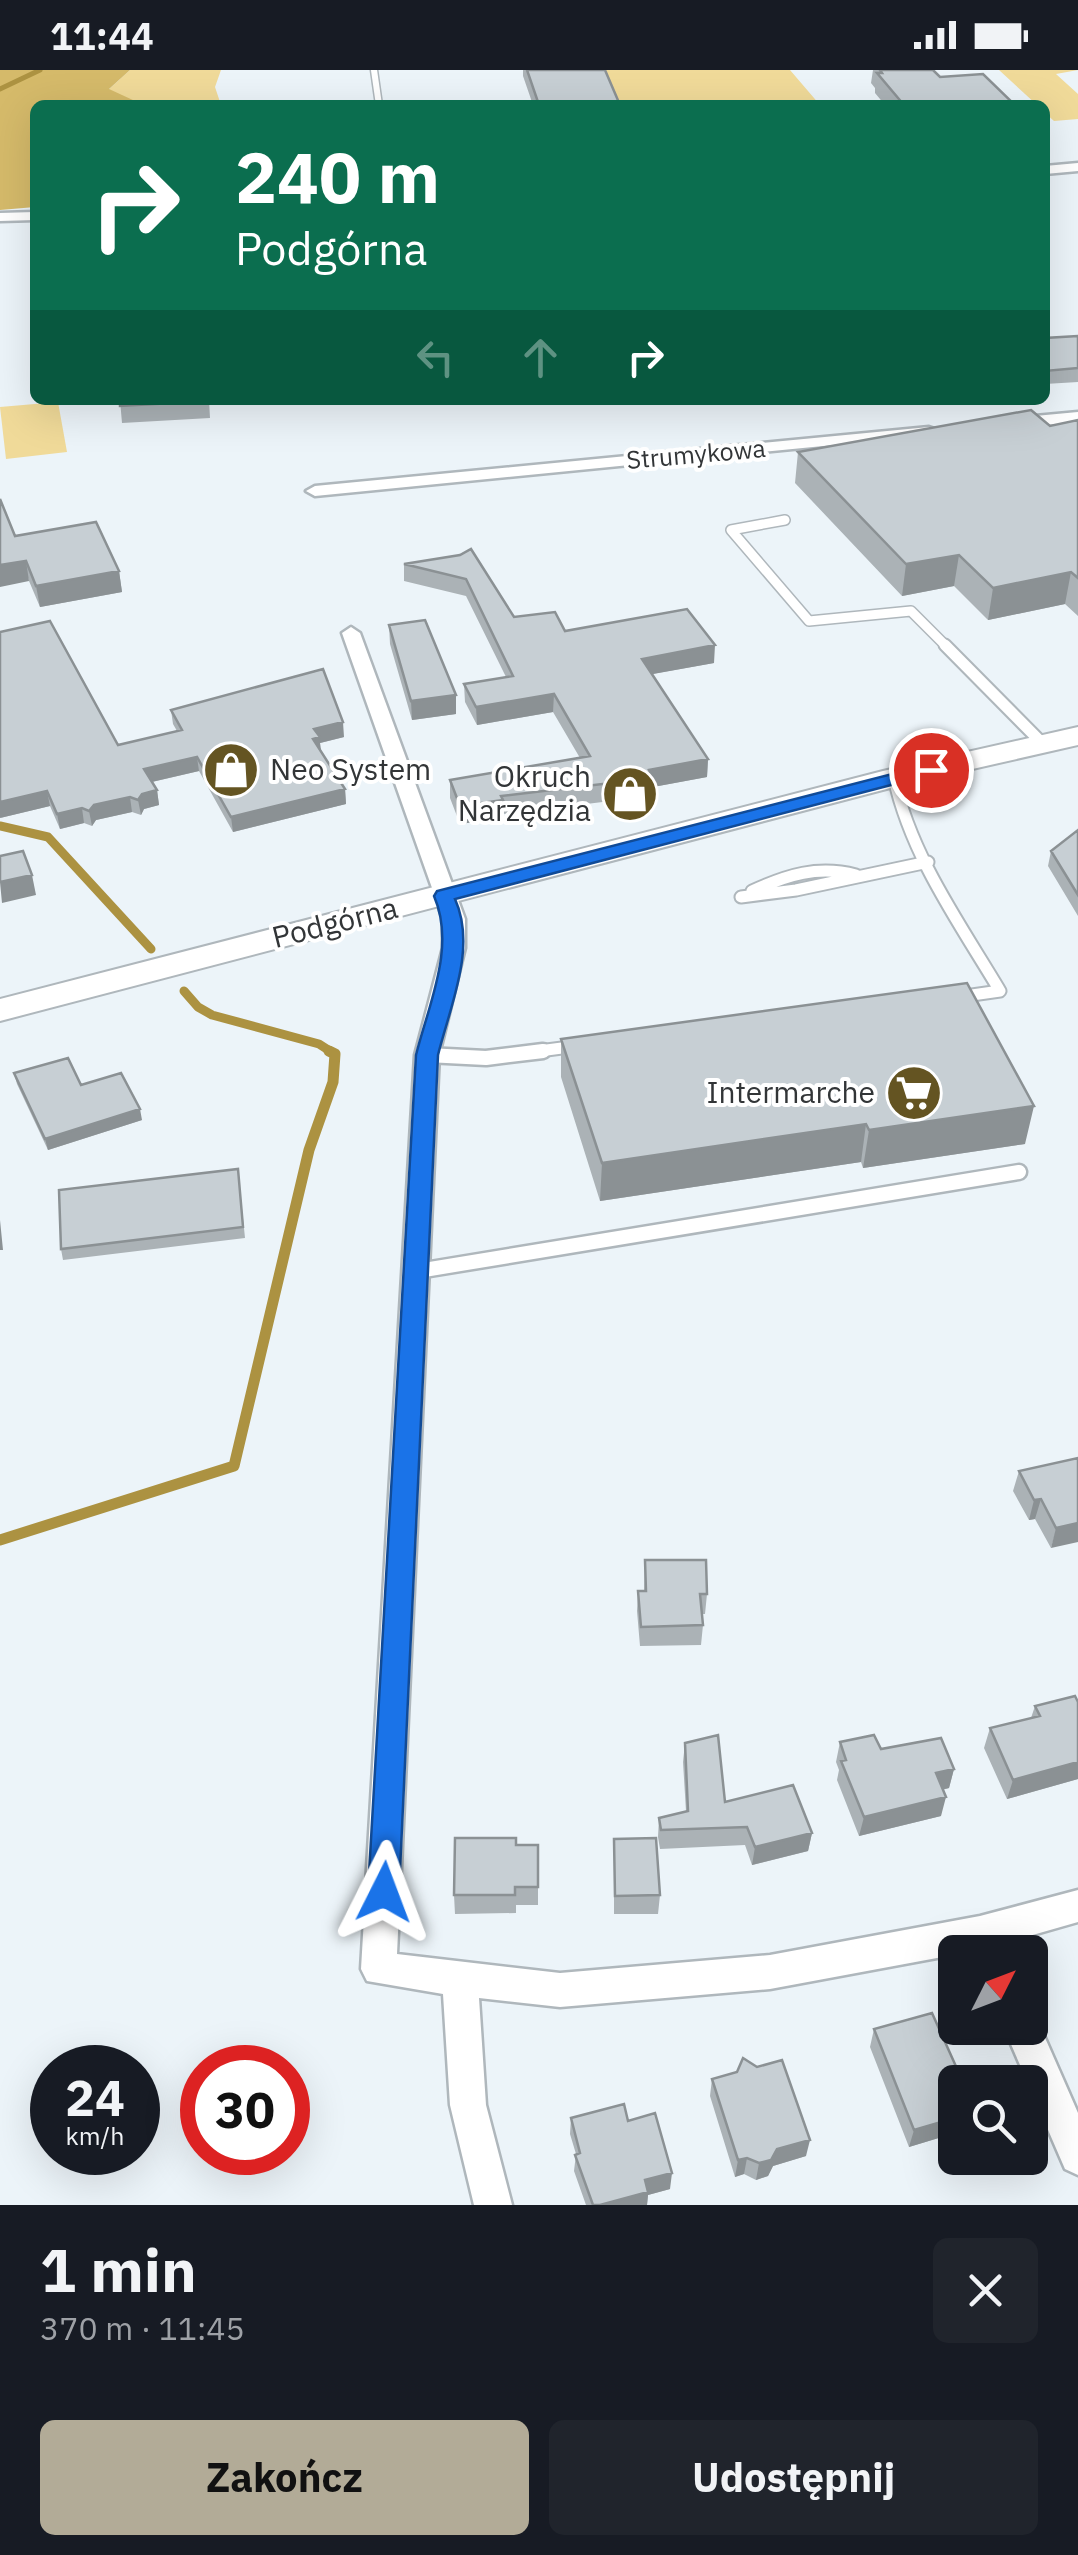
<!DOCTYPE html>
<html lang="pl">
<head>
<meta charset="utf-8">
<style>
  :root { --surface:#171b24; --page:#20242c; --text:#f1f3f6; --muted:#9ea1a6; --accent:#b2ab97 }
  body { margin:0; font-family:"IBM Plex Sans",sans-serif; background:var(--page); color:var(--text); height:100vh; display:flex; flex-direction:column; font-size:38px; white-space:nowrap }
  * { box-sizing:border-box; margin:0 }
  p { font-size:32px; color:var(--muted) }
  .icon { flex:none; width:55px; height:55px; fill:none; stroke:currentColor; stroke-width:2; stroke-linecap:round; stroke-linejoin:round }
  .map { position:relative; height:2135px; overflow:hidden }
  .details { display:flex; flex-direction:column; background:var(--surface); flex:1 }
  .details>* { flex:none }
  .top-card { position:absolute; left:30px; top:30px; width:1020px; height:305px; border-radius:15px; box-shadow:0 10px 40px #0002; background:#0b6e4f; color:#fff; overflow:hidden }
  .needle { width:65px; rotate:48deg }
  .buttons { position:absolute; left:938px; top:1865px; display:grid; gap:20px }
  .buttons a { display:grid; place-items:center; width:110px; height:110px; border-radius:15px; background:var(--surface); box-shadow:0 10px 40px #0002; font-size:50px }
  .speed { position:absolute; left:30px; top:1975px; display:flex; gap:20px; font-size:50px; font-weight:700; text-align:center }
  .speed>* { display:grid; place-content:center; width:130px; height:130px; border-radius:50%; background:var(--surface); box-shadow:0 10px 40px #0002; line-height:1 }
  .speed small { font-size:25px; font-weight:400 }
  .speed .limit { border:15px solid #d22; background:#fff; color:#111 }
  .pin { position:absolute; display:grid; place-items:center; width:85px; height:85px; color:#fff; margin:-42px; border:5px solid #fff; border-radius:50%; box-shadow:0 2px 10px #0007 }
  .me { position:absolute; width:110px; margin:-55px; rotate:3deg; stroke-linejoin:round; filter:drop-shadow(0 0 8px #0008) }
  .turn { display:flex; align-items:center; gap:35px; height:210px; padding:0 40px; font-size:45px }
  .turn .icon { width:130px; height:130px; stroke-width:2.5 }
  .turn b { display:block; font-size:70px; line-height:85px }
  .lanes { display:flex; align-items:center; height:95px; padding:0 40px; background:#0003; justify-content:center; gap:50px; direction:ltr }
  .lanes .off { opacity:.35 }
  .round { display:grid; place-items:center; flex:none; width:105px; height:105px; border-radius:15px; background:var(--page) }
  .head { display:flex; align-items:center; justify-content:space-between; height:170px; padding:0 40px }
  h1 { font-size:60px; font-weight:700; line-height:75px }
  .primary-button { display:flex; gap:20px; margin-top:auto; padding:20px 40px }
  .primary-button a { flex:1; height:115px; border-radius:15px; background:var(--accent); color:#111; font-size:40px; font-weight:700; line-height:115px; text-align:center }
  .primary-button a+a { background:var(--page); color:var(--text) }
  .status { display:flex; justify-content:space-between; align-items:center; height:70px; padding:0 50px; background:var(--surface); direction:ltr }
  .status svg { height:28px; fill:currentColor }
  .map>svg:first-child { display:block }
  .green { fill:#f0da99 }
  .forest { fill:#d5ba6a }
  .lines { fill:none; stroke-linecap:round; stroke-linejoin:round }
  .stream-far2 { stroke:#ac9241; stroke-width:5 }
  .stream-far1 { stroke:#ac9241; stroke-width:9 }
  .stream { stroke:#ac9241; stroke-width:11 }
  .service-far3-casing { stroke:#afb7bc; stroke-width:9 }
  .service-far2-casing { stroke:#afb7bc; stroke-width:12 }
  .service-far1-casing { stroke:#afb7bc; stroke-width:15 }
  .service-casing { stroke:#afb7bc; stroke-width:19 }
  .minor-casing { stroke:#afb7bc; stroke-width:5 }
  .secondary-casing { stroke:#afb7bc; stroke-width:4 }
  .service-far3 { stroke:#fff; stroke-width:6 }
  .service-far2 { stroke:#fff; stroke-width:9 }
  .service-far1 { stroke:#fff; stroke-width:11 }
  .service { stroke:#fff; stroke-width:14 }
  .minor { fill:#fff; fill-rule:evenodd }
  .secondary { fill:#fff; fill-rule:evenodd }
  .wall { fill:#abb2b6 }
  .shaded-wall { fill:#8b9194 }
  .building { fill:#c7cfd4; stroke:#8b9194; stroke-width:2.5 }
  .route { fill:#1a73e8; stroke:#114b97; stroke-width:2.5 }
  .labels { text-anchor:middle; stroke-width:8; stroke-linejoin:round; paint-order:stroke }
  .far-street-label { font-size:25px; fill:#323537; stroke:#fff }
  .poi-label { font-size:30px; fill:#323537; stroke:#fff; text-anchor:end }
  .street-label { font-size:30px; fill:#323537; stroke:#fff }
</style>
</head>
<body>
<div class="status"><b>11:44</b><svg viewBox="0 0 49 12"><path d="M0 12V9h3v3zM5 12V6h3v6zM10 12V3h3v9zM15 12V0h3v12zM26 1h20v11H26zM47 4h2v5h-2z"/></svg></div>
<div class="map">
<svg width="1078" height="2135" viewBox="0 0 1078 2135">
  <rect width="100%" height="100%" fill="#ecf4f9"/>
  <path class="green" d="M 130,0 L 221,0 L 215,17 L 221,35 L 132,35 L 134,32 L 108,20 Z
    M 602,0 L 790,0 L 820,35 L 617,35 Z
    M 999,0 L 1078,0 L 1056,4 L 1078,24 L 1078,49 L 1054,51 L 1045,43 L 1045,35 L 1037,35 Z
    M 58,332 L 67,382 L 6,389 L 0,337 Z"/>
  <path class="forest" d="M 0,0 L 130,0 L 109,19 L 135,31 L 132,35 L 35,35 L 35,137 L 0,140 Z"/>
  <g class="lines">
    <path class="stream-far2" d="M 0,19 L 40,0"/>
    <path class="stream-far1" d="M 0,756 L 48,767 L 151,879
      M 184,921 L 198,937 L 212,945 L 319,974 L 333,983"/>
    <path class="stream" d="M 0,1470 L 234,1396 L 309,1080 L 333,1012 L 335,984 L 329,981"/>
    <g class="service-far3-casing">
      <path id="service-far3" d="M 374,0 L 379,35"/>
    </g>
    <g class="service-far2-casing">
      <path id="service-far2" d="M 785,450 L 731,460 L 809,551 L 911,541 L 948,578"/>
    </g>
    <g class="service-far1-casing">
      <path id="service-far1" d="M 945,575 L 1043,674
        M 894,708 C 911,786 960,854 1000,921 L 958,927
        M 752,821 C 787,805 818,795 856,805
        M 741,827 L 796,820 L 928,792
        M 524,983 L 577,976"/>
    </g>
    <g class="service-casing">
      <path id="service" d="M 427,985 L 486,988 L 543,981
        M 418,1201 L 1019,1102"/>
    </g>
    <g class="minor-casing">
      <path id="minor" d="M 1078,93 L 1078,101 L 1045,104 L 1045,96 Z
        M 35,142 L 35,150 L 0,151 L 0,143 Z
        M 1078,342 L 1078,352 L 1013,358 L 1005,353 L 1013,348 Z
        M 929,357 L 935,359 L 935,365 L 315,426 L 306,421 L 315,416 Z
        M 351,557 L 360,563 L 465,849 L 465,878 L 439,985 L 397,1884 L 560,1903 L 770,1885 L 980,1846 L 1078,1820 L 1078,1852 L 980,1880 L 770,1919 L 560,1937 L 479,1928 L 486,2035 L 512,2135 L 474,2135 L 450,2035 L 443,1924 L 367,1911 L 361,1899 L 415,985 L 443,878 L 443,849 L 342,563 Z
        M 1030,1943 L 1035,1945 L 1078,2043 L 1078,2105 L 1065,2099 L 1004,1958 L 1030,1958 Z"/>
    </g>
    <g class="secondary-casing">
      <path id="secondary" d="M 1078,657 L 1078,675 L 898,716 L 0,951 L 0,929 L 883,701 Z"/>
    </g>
    <use href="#service-far3" class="service-far3"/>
    <use href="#service-far2" class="service-far2"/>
    <use href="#service-far1" class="service-far1"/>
    <use href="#service" class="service"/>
    <use href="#minor" class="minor"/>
    <use href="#secondary" class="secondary"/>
  </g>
  <path class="wall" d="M 523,0 L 605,0 L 620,35 L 533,35 L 523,6 Z
    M 873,0 L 933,0 L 940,7 L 1015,35 L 885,35 L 875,23 L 875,18 L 871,13 Z
    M 1078,266 L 1078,312 L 1045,314 L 1045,268 Z
    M 120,330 L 209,330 L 210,348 L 122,353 Z
    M 1078,350 L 1078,546 L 1065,534 L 988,550 L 954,516 L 902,526 L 795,413 L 798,382 L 1050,356 Z
    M 15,466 L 119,501 L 122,522 L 40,537 L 29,511 Z
    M 460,485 L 514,547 L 565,561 L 714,593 L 652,604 L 708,689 L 707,707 L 653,717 L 652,726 L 503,744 L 503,748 L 460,754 L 450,728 L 450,710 L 580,688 L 553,642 L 477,655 L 465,632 L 464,614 L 506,607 L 466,526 L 404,511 L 404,494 Z
    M 389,555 L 456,625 L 456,644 L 412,650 L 390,574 Z
    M 171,640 L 344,667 L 320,673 L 321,682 L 345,719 L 346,734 L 233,762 L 199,701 L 152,712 L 157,720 L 159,735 L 144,739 L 141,745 L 132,742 L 96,750 L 92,756 L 84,753 L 60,759 L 50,736 L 0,748 L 118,675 L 177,661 L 173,654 Z
    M 1078,760 L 1078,846 L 1048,796 L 1051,781 Z
    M 561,969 L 1025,1074 L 863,1098 L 861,1092 L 600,1131 L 561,1007 Z
    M 14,1003 L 81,1015 L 142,1050 L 48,1080 L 17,1014 Z
    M 238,1099 L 245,1168 L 63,1190 L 61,1179 Z
    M 1078,1388 L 1051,1478 L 1035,1449 L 1029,1450 L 1013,1421 L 1019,1401 Z
    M 645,1490 L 707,1524 L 705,1544 L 702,1544 L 703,1555 L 701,1575 L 640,1576 L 637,1541 L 638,1521 L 644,1521 Z
    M 1078,1632 L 1078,1709 L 1007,1729 L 984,1678 L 990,1658 L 1031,1648 L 1035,1636 Z
    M 840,1672 L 881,1679 L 954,1699 L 949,1718 L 942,1720 L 941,1746 L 859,1766 L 837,1710 L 839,1700 L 836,1692 Z
    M 685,1673 L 725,1732 L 812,1763 L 808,1781 L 752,1795 L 745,1775 L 660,1779 L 658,1767 L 659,1748 L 686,1741 L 683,1692 Z
    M 614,1769 L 660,1825 L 658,1844 L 614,1844 Z
    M 516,1775 L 538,1775 L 538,1835 L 516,1835 L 516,1843 L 455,1844 L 454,1825 Z
    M 874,1959 L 955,2012 L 955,2063 L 909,2077 L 870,1977 Z
    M 712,2009 L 806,2086 L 773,2096 L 768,2106 L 756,2110 L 744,2104 L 735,2107 L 710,2026 Z
    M 571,2048 L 628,2051 L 670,2119 L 648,2125 L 647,2135 L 586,2135 L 574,2101 L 576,2084 L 570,2064 Z"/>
  <path class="shaded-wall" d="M 959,485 L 954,516 L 902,526 L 906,494 Z
    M 26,491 L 29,511 L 0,517 L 0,495 Z
    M 119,501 L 122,522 L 40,537 L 36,516 Z
    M 1071,502 L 1065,534 L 988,550 L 993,518 Z
    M 715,575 L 714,593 L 642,606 L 642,589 Z
    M 554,624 L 553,642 L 477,655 L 476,637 Z
    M 456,625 L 456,644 L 412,650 L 411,631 Z
    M 343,652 L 344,667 L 320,673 L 321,682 L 313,669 L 314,659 Z
    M 197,687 L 199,701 L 147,713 L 144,699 Z
    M 708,689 L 707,707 L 653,717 L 653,708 L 649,700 Z
    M 345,719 L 346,734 L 233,762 L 231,747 Z
    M 157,720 L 159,735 L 144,739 L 141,745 L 138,730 L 142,724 Z
    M 47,721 L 50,736 L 0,748 L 0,732 Z
    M 130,727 L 132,742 L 96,750 L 92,756 L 89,741 L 94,735 Z
    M 503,730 L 503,748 L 460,754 L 460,736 Z
    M 82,738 L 84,753 L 60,759 L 57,744 Z
    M 32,805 L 36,825 L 2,833 L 0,812 Z
    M 1034,1036 L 1025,1074 L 863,1098 L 869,1060 Z
    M 140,1039 L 142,1050 L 48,1080 L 45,1069 Z
    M 866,1054 L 861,1092 L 600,1131 L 602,1093 Z
    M 0,1150 L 3,1180 L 0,1180 Z
    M 1041,1429 L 1035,1449 L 1029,1450 L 1034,1430 Z
    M 1078,1453 L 1078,1472 L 1051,1478 L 1056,1458 Z
    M 1078,1692 L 1078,1709 L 1007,1729 L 1013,1710 Z
    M 954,1699 L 949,1718 L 931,1722 L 936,1703 Z
    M 946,1727 L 941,1746 L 859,1766 L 864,1747 Z
    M 812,1763 L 808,1781 L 752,1795 L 755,1777 Z
    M 955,2048 L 955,2063 L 909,2077 L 914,2060 Z
    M 810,2070 L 806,2086 L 773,2096 L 768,2106 L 756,2110 L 759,2093 L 777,2079 Z
    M 747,2088 L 744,2104 L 735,2107 L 738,2090 Z
    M 672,2103 L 670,2119 L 648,2125 L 647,2135 L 600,2135 L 645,2110 Z"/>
  <path class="building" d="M 527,0 L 605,0 L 620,35 L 539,35 Z
    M 880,0 L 933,0 L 940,7 L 983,4 L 1015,35 L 904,35 L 877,3 L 882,3 Z
    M 1078,266 L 1078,298 L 1045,301 L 1045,268 Z
    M 120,330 L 208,330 L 208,331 L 120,336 Z
    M 1031,340 L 1050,356 L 1078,350 L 1078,508 L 1071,502 L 993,518 L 959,485 L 906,494 L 798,382 Z
    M 0,429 L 15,466 L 96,452 L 119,501 L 36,516 L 26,491 L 0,495 Z
    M 471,479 L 514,547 L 555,542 L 565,561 L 687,539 L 715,575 L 642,589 L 708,689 L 649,700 L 653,708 L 501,726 L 503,730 L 460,736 L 450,710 L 590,686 L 554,624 L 476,637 L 464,614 L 513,606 L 466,509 L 404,494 L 460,485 Z
    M 425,550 L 456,625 L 411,631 L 389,555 Z
    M 50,551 L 118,675 L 182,660 L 171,640 L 323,599 L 343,652 L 314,659 L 320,667 L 313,669 L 345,719 L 231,747 L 197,687 L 144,699 L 157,720 L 142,724 L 138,730 L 130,727 L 94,735 L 89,741 L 82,738 L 57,744 L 47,721 L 0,732 L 0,562 Z
    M 1078,760 L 1078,825 L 1051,781 Z
    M 23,781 L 32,805 L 0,812 L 0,786 Z
    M 967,913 L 1034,1036 L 869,1060 L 866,1054 L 602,1093 L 561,969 Z
    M 68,988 L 81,1015 L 121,1003 L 140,1039 L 45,1069 L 14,1003 Z
    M 238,1099 L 243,1157 L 61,1179 L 59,1120 Z
    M 1078,1388 L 1078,1453 L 1056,1458 L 1041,1429 L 1034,1430 L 1019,1401 Z
    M 645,1490 L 706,1490 L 707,1524 L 700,1524 L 703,1555 L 641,1557 L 638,1521 L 646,1521 Z
    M 1075,1626 L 1078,1632 L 1078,1692 L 1013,1710 L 990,1658 L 1040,1646 L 1035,1636 Z
    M 718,1665 L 725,1732 L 793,1715 L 812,1763 L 755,1777 L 747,1757 L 661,1760 L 659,1748 L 688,1741 L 685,1673 Z
    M 874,1665 L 881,1679 L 941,1668 L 954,1699 L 936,1703 L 946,1727 L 864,1747 L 841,1691 L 846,1690 L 840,1672 Z
    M 455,1768 L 516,1768 L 516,1775 L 538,1775 L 538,1817 L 515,1817 L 515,1825 L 454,1825 Z
    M 656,1768 L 660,1825 L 615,1826 L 614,1769 Z
    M 932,1943 L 963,2012 L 955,2012 L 955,2048 L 914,2060 L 874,1959 Z
    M 743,1988 L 757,1997 L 782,1990 L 810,2070 L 777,2079 L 771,2090 L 759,2093 L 747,2088 L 738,2090 L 712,2009 L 737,2002 Z
    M 624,2034 L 628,2051 L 655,2043 L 672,2103 L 645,2110 L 648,2122 L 600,2135 L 593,2135 L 575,2085 L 580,2083 L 571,2048 Z"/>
  <path class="route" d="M 931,694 L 937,696 L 937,703 L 455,829 C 477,878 450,936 438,985 L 399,1822 L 395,1832 L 384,1837 L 373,1832 L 368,1822 L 416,985 C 429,933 456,877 434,826 L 437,821 Z"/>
  <defs>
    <g id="shop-disc" transform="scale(2.875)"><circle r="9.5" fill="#645422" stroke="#fff"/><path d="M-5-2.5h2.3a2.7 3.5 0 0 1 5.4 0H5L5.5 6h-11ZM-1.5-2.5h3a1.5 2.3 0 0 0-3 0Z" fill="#fff"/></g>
    <g id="supermarket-disc" transform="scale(2.875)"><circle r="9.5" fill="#645422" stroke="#fff"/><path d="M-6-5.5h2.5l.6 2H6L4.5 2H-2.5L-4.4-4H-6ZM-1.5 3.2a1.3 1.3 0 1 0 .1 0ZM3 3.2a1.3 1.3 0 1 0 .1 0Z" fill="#fff"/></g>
  </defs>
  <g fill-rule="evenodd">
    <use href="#shop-disc" x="231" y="700"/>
    <use href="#shop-disc" x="630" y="724"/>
    <use href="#supermarket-disc" x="914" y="1023"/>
  </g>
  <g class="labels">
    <g class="far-street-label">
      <text transform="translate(696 384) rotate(-5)" y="9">Strumykowa</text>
    </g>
    <g class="poi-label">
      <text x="270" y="710" text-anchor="start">Neo System</text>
      <text x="591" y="717">Okruch<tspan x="591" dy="34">Narzędzia</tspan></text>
      <text x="875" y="1033">Intermarche</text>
    </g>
    <g class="street-label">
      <text transform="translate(335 853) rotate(-14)" y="10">Podgórna</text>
    </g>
  </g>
</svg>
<div class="buttons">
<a><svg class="needle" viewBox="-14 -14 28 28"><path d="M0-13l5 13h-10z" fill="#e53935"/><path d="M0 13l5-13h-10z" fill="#9ea1a6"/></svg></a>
<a><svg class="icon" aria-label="search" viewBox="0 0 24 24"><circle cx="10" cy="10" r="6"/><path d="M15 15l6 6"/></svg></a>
</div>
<div class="speed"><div>24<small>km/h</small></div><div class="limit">30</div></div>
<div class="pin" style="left:931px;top:700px;background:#d93025"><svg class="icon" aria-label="arrive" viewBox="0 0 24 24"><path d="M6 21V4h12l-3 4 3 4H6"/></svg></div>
<svg class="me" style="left:384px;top:1822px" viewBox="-20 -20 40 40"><path d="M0-17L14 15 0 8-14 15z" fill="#1a73e8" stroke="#fff" stroke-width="4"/></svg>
<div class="top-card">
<div class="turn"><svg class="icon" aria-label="right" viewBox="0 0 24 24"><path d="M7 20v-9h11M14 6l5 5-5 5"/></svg><div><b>240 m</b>Podgórna</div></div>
<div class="lanes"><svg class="icon off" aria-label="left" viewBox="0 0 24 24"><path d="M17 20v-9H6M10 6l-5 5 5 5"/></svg><svg class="icon off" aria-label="ahead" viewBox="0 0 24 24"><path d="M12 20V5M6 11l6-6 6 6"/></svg><svg class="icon" aria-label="right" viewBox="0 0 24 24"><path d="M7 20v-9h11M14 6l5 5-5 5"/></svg></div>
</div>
</div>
<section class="details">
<div class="head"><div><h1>1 min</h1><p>370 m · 11:45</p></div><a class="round"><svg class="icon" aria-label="close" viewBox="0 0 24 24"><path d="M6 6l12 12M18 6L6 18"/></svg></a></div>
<div class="primary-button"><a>Zakończ</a><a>Udostępnij</a></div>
</section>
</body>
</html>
